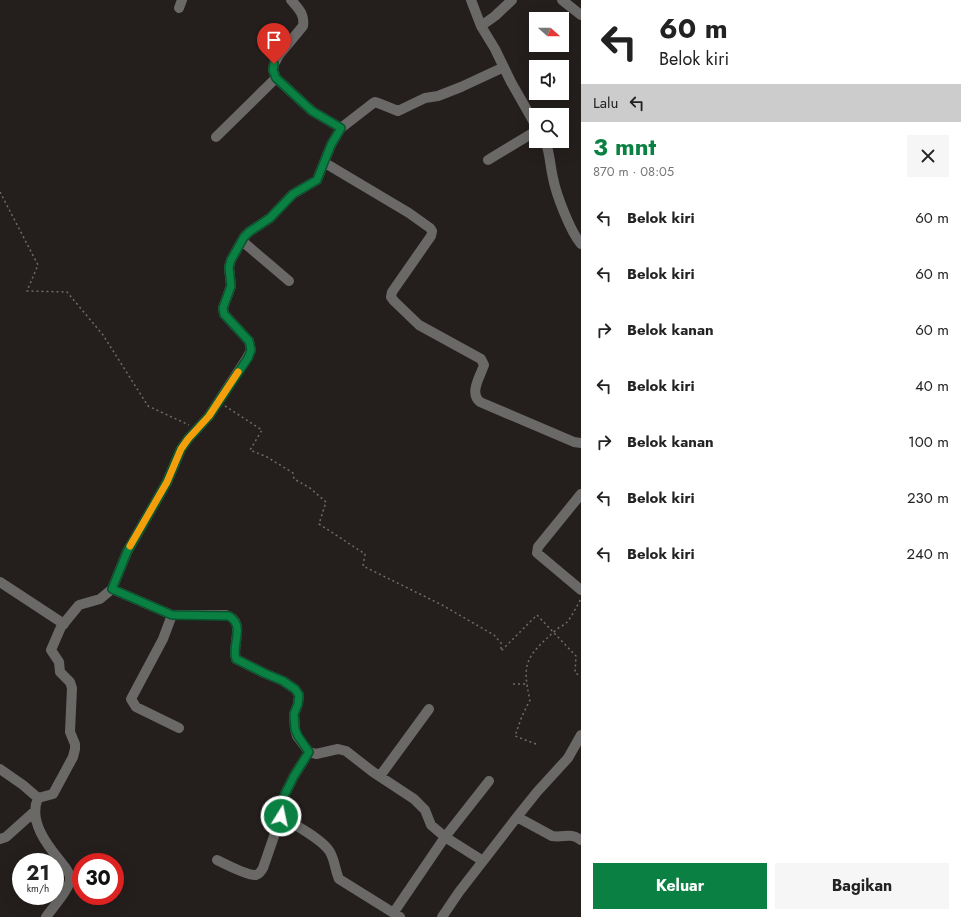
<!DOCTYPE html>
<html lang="id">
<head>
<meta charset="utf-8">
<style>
  :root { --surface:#fff; --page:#f6f6f6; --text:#222; --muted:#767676; --accent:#0b8043 }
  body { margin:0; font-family:Jost,sans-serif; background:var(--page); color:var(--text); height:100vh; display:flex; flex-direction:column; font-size:15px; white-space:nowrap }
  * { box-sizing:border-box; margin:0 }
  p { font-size:13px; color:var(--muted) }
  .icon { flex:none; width:22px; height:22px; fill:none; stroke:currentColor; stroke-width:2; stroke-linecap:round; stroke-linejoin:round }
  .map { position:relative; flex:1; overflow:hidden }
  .sheet { display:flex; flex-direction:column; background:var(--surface); width:380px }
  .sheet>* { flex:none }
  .top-card { background:#fff; color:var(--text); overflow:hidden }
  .needle { width:26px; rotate:111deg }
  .tools { position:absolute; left:529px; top:12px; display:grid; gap:8px }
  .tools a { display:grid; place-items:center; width:40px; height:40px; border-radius:0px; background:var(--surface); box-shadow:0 4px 16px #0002; font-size:20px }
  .speed { position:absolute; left:12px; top:853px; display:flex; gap:8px; font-size:20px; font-weight:700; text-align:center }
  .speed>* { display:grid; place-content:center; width:52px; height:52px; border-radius:50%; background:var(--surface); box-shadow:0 4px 16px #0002; line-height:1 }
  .speed small { font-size:10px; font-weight:400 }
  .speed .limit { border:6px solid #d22; background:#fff; color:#111 }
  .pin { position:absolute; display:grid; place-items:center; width:34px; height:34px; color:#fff; margin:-41px -17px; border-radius:50% 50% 50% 0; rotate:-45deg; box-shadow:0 0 4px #0007 }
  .pin .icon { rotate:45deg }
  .me { position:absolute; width:44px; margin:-22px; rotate:10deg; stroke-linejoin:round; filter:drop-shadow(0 0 3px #0008) }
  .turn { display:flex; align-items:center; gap:14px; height:84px; padding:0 12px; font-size:18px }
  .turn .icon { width:52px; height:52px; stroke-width:2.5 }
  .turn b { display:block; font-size:28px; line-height:34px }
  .then { display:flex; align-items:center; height:38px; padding:0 12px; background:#0003; gap:8px; font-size:15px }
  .round { display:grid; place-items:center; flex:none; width:42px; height:42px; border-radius:0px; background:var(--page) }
  .headline { display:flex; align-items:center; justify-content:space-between; height:68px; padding:0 12px }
  h1 { font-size:24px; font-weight:700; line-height:30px; color:var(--accent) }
  .cta { display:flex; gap:8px; margin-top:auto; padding:8px 12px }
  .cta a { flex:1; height:46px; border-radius:0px; background:var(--accent); color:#fff; font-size:16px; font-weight:700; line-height:46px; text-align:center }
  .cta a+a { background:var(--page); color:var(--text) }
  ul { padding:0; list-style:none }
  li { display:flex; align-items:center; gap:12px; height:56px; padding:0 12px }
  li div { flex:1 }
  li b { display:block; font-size:15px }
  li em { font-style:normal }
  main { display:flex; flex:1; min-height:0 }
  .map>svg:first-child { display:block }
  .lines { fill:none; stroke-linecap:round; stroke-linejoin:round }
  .path { stroke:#706c6a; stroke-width:1.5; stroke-dasharray:2 3; stroke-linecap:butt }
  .minor { stroke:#6b6868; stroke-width:10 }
  .route-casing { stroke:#07532c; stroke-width:10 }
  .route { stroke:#0b8043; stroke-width:7 }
  .slow { stroke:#f59e0b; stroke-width:7 }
</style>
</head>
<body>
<main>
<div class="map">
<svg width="581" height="917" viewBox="0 0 581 917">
  <rect width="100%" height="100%" fill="#241f1d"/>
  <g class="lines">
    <path class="path" d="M 0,192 L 38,265 L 27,291 L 67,292 L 103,335 L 148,406 L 189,425
      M 225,406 L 262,430 L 250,450 L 267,457 L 293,473 L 294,479 L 310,488 L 326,502 L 319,524 L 365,554 L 363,566 L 442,605 L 494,635 L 501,643 L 501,651 L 537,615 L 576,656 L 575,673 L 581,676
      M 513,684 L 526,684
      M 536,744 L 515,736 L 522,716 L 530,700 C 521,662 527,656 556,630 C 559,627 563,626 566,623 C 572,617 576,607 581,599"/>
    <path class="minor" d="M 291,0 C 298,8 305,14 303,26 L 279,55 L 274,64 L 273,70 L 276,78 L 312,111 L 341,128
      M 471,0 L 481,26 L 495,49 L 511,82 L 536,126
      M 562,0 L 581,15
      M 179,8 L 182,0
      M 481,26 L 495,16 L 512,0
      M 216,137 L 276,78
      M 545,141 C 550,152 550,166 553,178 C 556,194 570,231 581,244
      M 488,160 L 536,131
      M 325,163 L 409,213 L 430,228 L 432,231 L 431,236 L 392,292 L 391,297 L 394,301 L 419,325 L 481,359 L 484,365 C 480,377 469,393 480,402 L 574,442 L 581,443
      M 242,241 L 289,281
      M 581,494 L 538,547 L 537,553 L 581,590
      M 0,582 L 64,624
      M 112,589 L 172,615 L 226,615 C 247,621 231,645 236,659 L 264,673 L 283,681 L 295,689 L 299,695 L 298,704 L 294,714 L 295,729 L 297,736 L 309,752 L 316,754 L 338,749 L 346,751 L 373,772 L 414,799 L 425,810 L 431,825 L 445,837 L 483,861
      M 172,615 L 163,639 L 131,699 L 136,707 L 179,728
      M 309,752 L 294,776 L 285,794 L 281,816 C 294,825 323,839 330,852 C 335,861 335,870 339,879 L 400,917
      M 0,769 L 23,785 L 38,798 L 53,794 L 73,757 L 75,749 L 75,744 L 70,732 L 72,688 L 70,682 L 60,672 L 59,662 L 51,650 L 61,627 L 79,605 L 100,599 L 112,589 L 127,552 L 167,482 L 181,449 L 188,439 L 209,416 L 247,358 L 251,350 L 249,341 L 224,314 L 223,308 L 231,286 L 229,267 L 231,260 L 244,237 L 249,232 L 270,218 L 293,194 L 317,180 L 331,145 L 341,128 L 372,104 L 375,102 L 378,103 L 398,111 L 425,98 L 438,96 L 461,87 L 504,67
      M 380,776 L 429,709
      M 38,798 C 28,821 47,845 61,862 C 64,866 70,872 70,878 C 71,888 52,908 46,917
      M 517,817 L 552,836 C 565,838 569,832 581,840
      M 0,839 L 6,837 L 35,811
      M 217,860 C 225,864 248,876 256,875 C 260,874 261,871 263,868 L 281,816
      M 394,912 L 445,837 L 489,781
      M 442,917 L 459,892 L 517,817 L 537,792 L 568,758 L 581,735"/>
  </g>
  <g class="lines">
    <g class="route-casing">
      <path id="route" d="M 274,64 L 273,70 L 276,78 L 312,111 L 341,128 L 331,145 L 317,180 L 293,194 L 270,218 L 249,232 L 244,237 L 231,260 L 229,267 L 231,286 L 223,308 L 224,314 L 249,341 L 251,350 L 248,358 L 209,416 L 188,439 L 181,449 L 167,482 L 127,552 L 112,589 L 172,615 L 229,616 C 246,627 231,644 236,659 L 264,673 L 283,681 L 295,689 L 299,695 L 298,704 L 294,714 L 295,729 L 298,736 L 309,752 L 294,776 L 285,794 L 281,816"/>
    </g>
    <use href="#route" class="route"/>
    <path class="slow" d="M 130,546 L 167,482 L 181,449 L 188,439 L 209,416 L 238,372"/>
  </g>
</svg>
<div class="tools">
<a><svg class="needle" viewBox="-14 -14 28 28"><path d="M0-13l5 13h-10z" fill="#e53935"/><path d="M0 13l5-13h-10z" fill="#767676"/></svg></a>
<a><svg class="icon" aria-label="sound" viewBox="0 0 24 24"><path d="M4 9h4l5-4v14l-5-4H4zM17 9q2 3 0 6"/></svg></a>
<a><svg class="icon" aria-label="search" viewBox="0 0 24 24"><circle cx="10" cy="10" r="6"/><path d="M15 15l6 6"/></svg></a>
</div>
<div class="speed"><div>21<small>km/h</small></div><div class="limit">30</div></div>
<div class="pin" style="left:274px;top:64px;background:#d93025"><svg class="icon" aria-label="arrive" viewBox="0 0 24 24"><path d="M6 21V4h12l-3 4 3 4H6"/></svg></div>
<svg class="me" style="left:281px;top:816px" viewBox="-20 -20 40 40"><circle r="17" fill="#0b8043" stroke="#fff" stroke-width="3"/><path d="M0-11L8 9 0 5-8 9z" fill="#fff"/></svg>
</div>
<section class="sheet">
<div class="top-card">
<div class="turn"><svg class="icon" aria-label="left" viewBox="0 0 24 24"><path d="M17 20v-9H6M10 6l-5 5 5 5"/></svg><div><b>60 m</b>Belok kiri</div></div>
<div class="then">Lalu<svg class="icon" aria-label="left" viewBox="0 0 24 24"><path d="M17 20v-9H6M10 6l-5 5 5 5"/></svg></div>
</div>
<div class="headline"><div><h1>3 mnt</h1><p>870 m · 08:05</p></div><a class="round"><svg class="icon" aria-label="close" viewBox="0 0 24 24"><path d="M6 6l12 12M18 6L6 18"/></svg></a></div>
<ul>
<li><svg class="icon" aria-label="left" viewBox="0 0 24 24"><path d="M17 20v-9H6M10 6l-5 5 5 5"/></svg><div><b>Belok kiri</b></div><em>60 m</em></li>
<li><svg class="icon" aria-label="left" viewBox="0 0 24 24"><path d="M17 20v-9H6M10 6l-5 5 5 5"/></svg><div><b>Belok kiri</b></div><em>60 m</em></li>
<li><svg class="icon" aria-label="right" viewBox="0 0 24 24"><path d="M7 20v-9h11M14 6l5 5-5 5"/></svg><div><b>Belok kanan</b></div><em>60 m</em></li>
<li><svg class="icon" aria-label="left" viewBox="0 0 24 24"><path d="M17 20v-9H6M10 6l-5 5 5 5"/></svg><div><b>Belok kiri</b></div><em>40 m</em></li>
<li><svg class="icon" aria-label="right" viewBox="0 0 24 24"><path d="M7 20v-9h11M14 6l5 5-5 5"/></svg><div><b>Belok kanan</b></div><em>100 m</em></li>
<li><svg class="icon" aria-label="left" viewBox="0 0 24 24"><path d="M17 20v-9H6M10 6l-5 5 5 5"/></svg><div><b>Belok kiri</b></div><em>230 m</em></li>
<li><svg class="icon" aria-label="left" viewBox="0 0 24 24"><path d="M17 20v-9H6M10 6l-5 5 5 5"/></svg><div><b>Belok kiri</b></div><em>240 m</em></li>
</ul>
<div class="cta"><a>Keluar</a><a>Bagikan</a></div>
</section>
</main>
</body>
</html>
